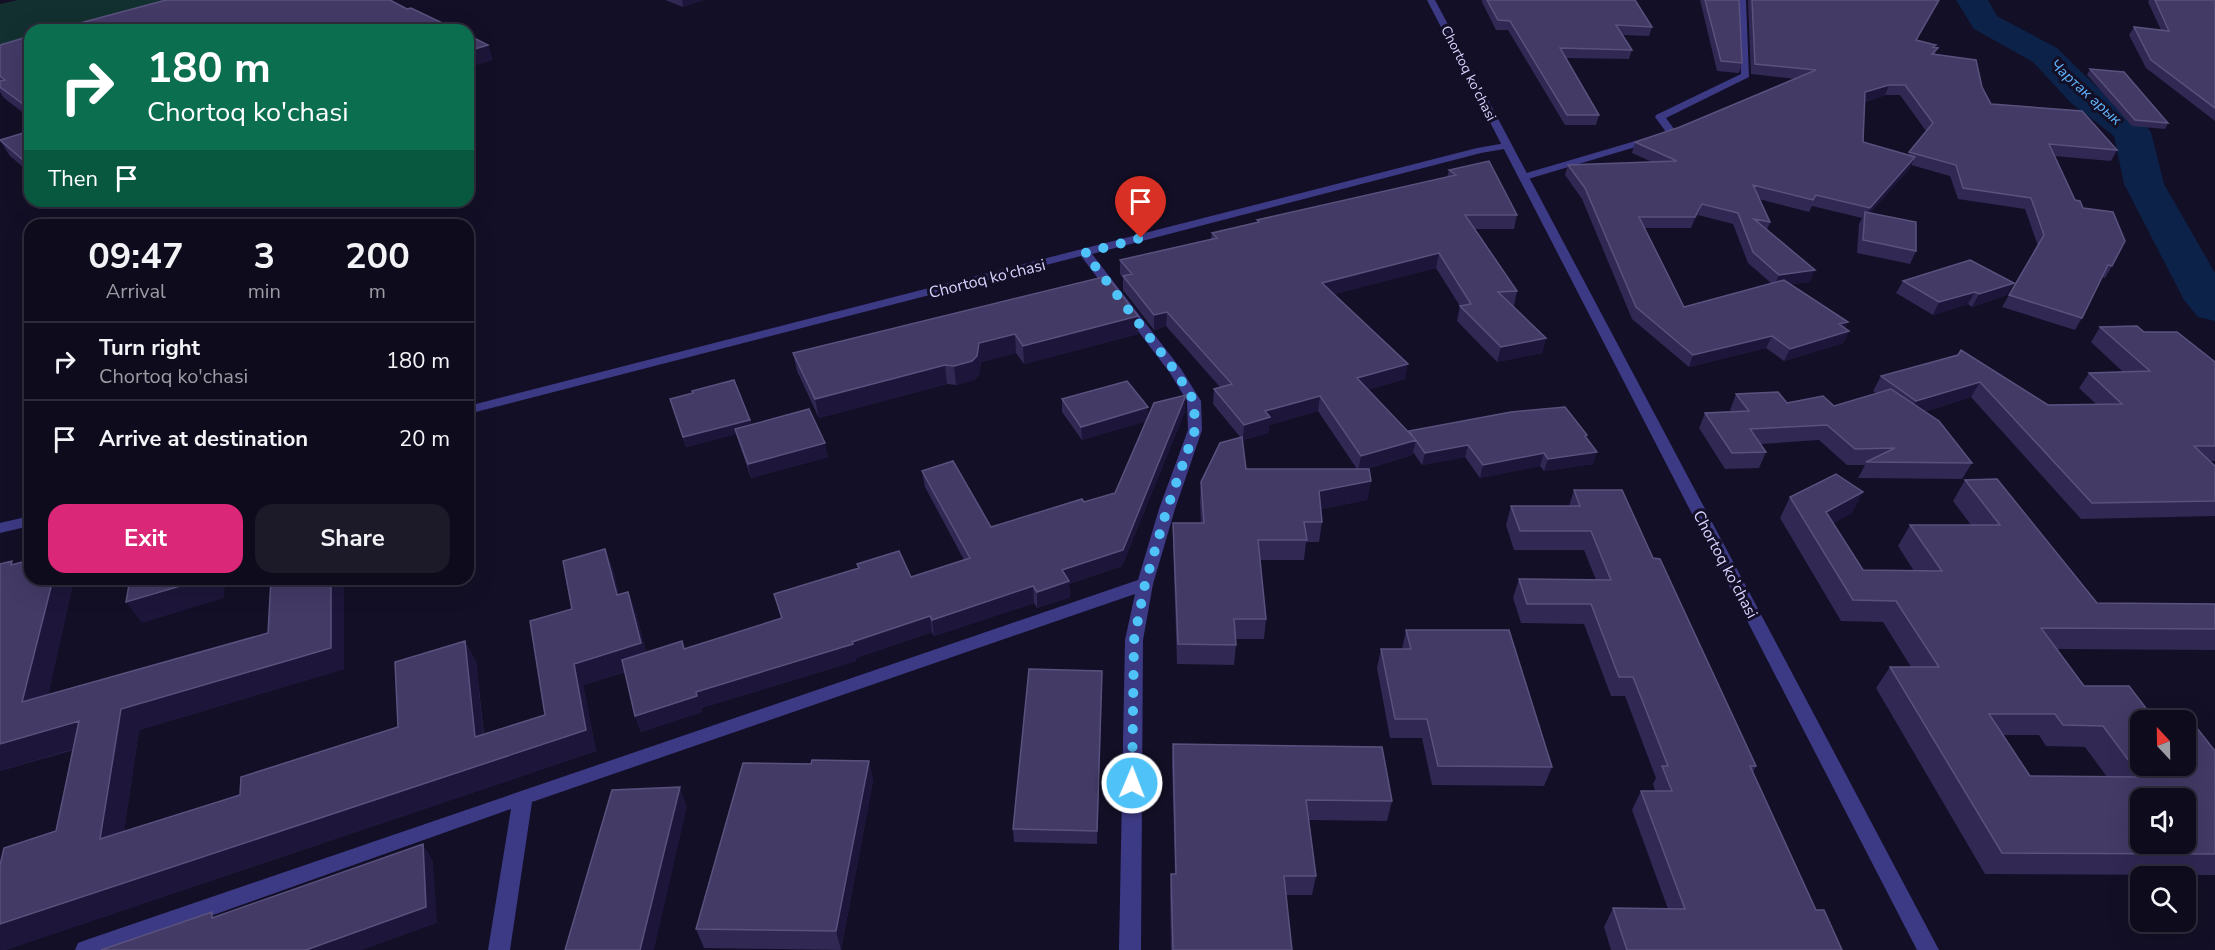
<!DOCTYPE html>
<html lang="en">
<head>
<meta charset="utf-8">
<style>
  :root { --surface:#0e0b1c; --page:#1c1929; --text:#f1f3f6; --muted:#9b9ba3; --line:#2e2b3b; --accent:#db2777 }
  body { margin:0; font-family:"Nunito Sans",sans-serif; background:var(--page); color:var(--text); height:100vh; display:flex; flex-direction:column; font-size:22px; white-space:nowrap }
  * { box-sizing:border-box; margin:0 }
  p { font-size:20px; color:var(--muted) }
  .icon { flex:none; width:33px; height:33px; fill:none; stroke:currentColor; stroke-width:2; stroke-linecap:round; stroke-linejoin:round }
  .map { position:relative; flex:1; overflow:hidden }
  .sheet { position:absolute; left:24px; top:219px; width:450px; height:366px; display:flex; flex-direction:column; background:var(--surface); border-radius:18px; box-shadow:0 6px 24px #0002,0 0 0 2px var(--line) }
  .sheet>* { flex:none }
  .guide { position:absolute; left:24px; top:24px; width:450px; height:183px; border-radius:18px; box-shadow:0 6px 24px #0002,0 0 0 2px var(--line); background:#0b6e4f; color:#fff; overflow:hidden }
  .needle { width:39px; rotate:338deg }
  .tools { position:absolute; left:2130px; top:710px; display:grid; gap:12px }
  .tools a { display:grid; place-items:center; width:66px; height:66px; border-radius:12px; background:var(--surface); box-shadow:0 6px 24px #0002,0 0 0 2px var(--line); font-size:30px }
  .pin { position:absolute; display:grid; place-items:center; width:51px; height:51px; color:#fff; margin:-62px -26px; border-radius:50% 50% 50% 0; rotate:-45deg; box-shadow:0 0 6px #0007 }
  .pin .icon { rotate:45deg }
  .me { position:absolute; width:66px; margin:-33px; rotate:1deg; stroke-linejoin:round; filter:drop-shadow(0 0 4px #0008) }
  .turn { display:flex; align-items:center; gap:21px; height:126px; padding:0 24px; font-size:27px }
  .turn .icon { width:78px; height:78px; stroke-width:2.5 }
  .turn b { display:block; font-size:42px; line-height:51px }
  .then { display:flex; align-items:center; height:57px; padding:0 24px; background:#0003; gap:12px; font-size:22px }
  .eta { display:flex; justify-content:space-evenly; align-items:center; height:102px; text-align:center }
  .eta b { font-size:36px; font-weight:700; line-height:42px }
  .primary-button { display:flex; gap:12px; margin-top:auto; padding:12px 24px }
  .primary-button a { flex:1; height:69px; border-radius:18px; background:var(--accent); color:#fff; font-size:24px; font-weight:700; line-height:69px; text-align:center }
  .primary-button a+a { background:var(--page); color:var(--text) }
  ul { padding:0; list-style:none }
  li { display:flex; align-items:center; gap:18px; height:78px; padding:0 24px; border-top:2px solid var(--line) }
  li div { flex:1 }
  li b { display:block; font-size:22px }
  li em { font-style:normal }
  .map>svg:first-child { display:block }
  .green { fill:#12302f }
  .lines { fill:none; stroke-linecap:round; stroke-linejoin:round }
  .river { fill:#0c2248; fill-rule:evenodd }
  .minor { fill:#3d3a85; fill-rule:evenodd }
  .tertiary { fill:#3d3a85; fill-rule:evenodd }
  .wall { fill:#312854; fill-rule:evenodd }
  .shaded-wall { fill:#1d163a }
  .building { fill:#433a66; stroke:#5a527e; stroke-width:1.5; fill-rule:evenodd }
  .route { stroke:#4fc3f7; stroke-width:10; stroke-dasharray:0 18 }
  .labels { text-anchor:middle; stroke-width:6; stroke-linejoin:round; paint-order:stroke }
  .far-street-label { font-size:14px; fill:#d9d4ff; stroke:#130f26 }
  .far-water-label { font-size:15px; font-style:italic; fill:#62b6ff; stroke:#130f26 }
  .street-label { font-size:16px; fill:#d9d4ff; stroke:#130f26 }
</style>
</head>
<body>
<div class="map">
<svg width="2215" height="950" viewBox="0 0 2215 950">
  <rect width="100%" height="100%" fill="#130f26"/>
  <path class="green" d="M 18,0 L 179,0 L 65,30 L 30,30 L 30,39 L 0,47 L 0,4 Z"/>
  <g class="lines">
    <path class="river" d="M 1956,0 L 1988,0 L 1997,16 L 2057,48 L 2097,87 L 2145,124 L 2151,132 L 2164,184 L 2215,273 L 2215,321 L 2198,317 L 2184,300 L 2124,184 L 2114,136 L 2071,103 L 2033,62 L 1974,29 Z"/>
    <path class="minor" d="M 1738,0 L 1746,0 L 1749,77 L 1666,118 L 1677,133 L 1676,135 L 1528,179 L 1520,179 L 1520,175 L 1666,132 L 1655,117 L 1656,115 L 1741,74 Z
      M 1506,143 L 1511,146 L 1510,148 L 1481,153 L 1092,254 L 1181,369 L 1201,401 L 1202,430 L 1175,509 L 1153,584 L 1143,640 L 1141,950 L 1119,950 L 1125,640 L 1135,594 L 532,802 L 510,950 L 488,950 L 511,809 L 115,950 L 75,950 L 78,943 L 86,940 L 1138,580 L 1159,509 L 1188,430 L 1187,401 L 1170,373 L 1081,256 L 468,414 L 468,406 L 1477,148 Z
      M 30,516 L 30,526 L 0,533 L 0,523 Z"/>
    <path class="tertiary" d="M 1427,0 L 1435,0 L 1939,950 L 1917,950 Z"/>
  </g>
  <path class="wall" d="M 665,0 L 703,0 L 683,7 Z
    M 1482,0 L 1635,0 L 1652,27 L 1649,36 L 1623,35 L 1632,50 L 1629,59 L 1566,58 L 1599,115 L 1596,125 L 1565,125 L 1508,30 L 1496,30 L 1482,2 Z
    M 1700,0 L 1739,0 L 1742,63 L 1739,73 L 1717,71 Z
    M 1748,0 L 1940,0 L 1917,40 L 1934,48 L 1936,55 L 1982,87 L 1991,104 L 2117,150 L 2111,161 L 2054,156 L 2075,200 L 2083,208 L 2112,266 L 2105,278 L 2102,277 L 2082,318 L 2075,330 L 2002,307 L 2038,246 L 2025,209 L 1958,199 L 1950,176 L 1911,165 L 1910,168 L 1870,213 L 1916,251 L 1910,264 L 1857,253 L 1859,224 L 1862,218 L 1812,206 L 1809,212 L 1759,199 L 1770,222 L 1767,230 L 1810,282 L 1791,284 L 1849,331 L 1843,343 L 1784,361 L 1766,348 L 1689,367 L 1632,319 L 1582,199 L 1565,175 L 1568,165 L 1652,162 L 1632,153 L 1635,142 L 1680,127 L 1795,79 L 1751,74 ZM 1885,95 L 1900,95 L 1926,131 L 1908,155 L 1863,142 L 1865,102 ZM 1698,215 L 1733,224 L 1748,263 L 1771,283 L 1684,307 L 1644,228 L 1691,228 Z
    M 2149,0 L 2215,0 L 2215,121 L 2146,68 L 2129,35 L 2134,27 L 2161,30 L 2148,2 Z
    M 30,36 L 30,118 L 4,98 L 0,92 L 0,45 Z
    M 2090,69 L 2168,123 L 2165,129 L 2132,126 L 2087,75 Z
    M 30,131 L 30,173 L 10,156 L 0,140 Z
    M 1449,170 L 1517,215 L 1514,229 L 1475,229 L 1517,291 L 1514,306 L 1512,306 L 1546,338 L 1542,353 L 1497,362 L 1457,321 L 1460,306 L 1436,268 L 1334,294 L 1405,379 L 1367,390 L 1409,433 L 1409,431 L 1587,438 L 1593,464 L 1544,471 L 1540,466 L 1480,478 L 1465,457 L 1422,465 L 1413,452 L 1412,455 L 1366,469 L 1371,481 L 1367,500 L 1321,509 L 1322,522 L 1319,542 L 1306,542 L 1304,560 L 1260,560 L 1266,619 L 1264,639 L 1235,639 L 1236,645 L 1234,665 L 1177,664 L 1173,543 L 1173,523 L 1201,523 L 1200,502 L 1201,482 L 1241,438 L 1213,404 L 1214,389 L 1220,387 L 1166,326 L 1154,330 L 1123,290 L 1123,278 L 1120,274 L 1120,260 L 1211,239 L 1212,233 L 1257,222 L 1257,220 L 1447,177 ZM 1318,411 L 1357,469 L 1246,469 L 1243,440 L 1268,433 L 1269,425 Z
    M 1903,281 L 2007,295 L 1972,307 L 1968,304 L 1933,315 L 1896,293 Z
    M 1138,316 L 1138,334 L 1024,364 L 1016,353 L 981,362 L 979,375 L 974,380 L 956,385 L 947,384 L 819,418 L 797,371 L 793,353 Z
    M 2100,327 L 2144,332 L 2215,362 L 2215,461 L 2210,461 L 2215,465 L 2215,516 L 2081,519 L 1971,397 L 1924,412 L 1972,463 L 1962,479 L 1858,478 L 1865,465 L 1847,465 L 1819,440 L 1761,444 L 1766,452 L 1759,468 L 1725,469 L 1699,428 L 1705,413 L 1731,411 L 1730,410 L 1736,394 L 1787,403 L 1834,406 L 1876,393 L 1873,391 L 1881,376 L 1958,355 L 2048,405 L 2096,404 L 2079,388 L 2089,373 L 2123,372 L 2091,342 Z
    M 1062,399 L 1148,407 L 1148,417 L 1185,411 L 1122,566 L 1069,584 L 1070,597 L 1037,608 L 1034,603 L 934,636 L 932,632 L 856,658 L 856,661 L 701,708 L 702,712 L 641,732 L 635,716 L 625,672 L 583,685 L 596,751 L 5,950 L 56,831 L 73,750 L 0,771 L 0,564 L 14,564 L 30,579 L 74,579 L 48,695 L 268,633 L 271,579 L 344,579 L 344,669 L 139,730 L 124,831 L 240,795 L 398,727 L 465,641 L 476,662 L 484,734 L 545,715 L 572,609 L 605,549 L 613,570 L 619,595 L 636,613 L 646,652 L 684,649 L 781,618 L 774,594 L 858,568 L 857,564 L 911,577 L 964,560 L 925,487 L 922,471 L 991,527 L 1084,502 L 1115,493 L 1146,421 L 1082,440 L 1062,412 Z
    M 673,409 L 750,420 L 751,424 L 828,457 L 751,478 L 736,434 L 686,447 Z
    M 1965,480 L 2097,603 L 2215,604 L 2215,650 L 2057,649 L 2084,686 L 2140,720 L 2215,751 L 2215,875 L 1985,874 L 1876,688 L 1890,667 L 1911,667 L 1883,622 L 1841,621 L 1780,518 L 1790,497 L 1852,513 L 1833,523 L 1863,570 L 1914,571 L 1898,546 L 1910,525 L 1971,525 L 1953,501 ZM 2003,735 L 2039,735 L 2046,746 L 2085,747 L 2107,777 L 2030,776 Z
    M 1574,490 L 1653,558 L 1756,766 L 1753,772 L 1816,910 L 1842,950 L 1611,950 L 1604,927 L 1613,908 L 1668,909 L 1632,810 L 1641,791 L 1655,791 L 1653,784 L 1656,778 L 1625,696 L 1611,696 L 1584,624 L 1521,623 L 1513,598 L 1519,579 L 1596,580 L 1584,550 L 1514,550 L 1506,525 L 1511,506 L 1569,506 Z
    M 1406,630 L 1552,767 L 1544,786 L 1432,785 L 1422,738 L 1390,738 L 1377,668 L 1381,649 L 1402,649 Z
    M 1102,685 L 1097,844 L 1014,842 L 1013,829 Z
    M 1173,744 L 1392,801 L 1387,821 L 1309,820 L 1316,876 L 1312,895 L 1286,895 L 1292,950 L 1171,950 L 1170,893 L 1171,874 L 1175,874 L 1172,764 Z
    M 869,761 L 873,781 L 841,950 L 704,948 L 696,929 L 811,764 Z"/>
  <path class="shaded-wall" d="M 682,0 L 703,0 L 683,7 Z
    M 1939,0 L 1940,0 L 1912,49 L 1916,40 Z
    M 488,45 L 493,60 L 468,68 L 468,51 Z
    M 1889,85 L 1885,95 L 1861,103 L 1865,92 Z
    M 1915,157 L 1910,168 L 1865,219 L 1870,208 Z
    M 1702,204 L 1698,215 L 1691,228 L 1695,217 Z
    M 1439,253 L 1436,268 L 1320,298 L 1322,283 Z
    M 1815,270 L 1810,282 L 1774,286 L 1779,275 Z
    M 2014,283 L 2007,295 L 1972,307 L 1979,294 Z
    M 1975,292 L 1968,304 L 1933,315 L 1939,302 Z
    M 1167,312 L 1166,326 L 1154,330 L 1154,315 Z
    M 1138,316 L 1138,334 L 1024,364 L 1023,346 Z
    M 1848,322 L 1843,333 L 1849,331 L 1843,343 L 1784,361 L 1790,349 L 1839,324 Z
    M 1015,334 L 1016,353 L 981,362 L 979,375 L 974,380 L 956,385 L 954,366 L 979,343 Z
    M 1772,336 L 1766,348 L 1689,367 L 1693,355 Z
    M 1546,338 L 1542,353 L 1497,362 L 1501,347 Z
    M 1408,364 L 1405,379 L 1354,394 L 1357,378 Z
    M 945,365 L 947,384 L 819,418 L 815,399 Z
    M 1980,382 L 1971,397 L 1908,417 L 1916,401 Z
    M 1186,395 L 1185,411 L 1122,566 L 1069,584 L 1070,597 L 1037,608 L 1037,592 L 1062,570 Z
    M 1320,396 L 1318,411 L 1269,425 L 1268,433 L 1243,440 L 1244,425 L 1265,411 Z
    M 1148,407 L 1148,421 L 1082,440 L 1081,427 Z
    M 750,420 L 753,430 L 735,429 L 736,434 L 686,447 L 683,437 Z
    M 1416,440 L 1412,455 L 1358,471 L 1361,456 Z
    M 825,443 L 828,457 L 751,478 L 748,464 Z
    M 1468,445 L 1465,457 L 1422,465 L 1425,453 Z
    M 1597,452 L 1593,464 L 1544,471 L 1548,459 Z
    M 1544,453 L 1540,466 L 1480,478 L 1483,465 Z
    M 1371,481 L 1367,500 L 1316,510 L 1319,491 Z
    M 1863,492 L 1852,513 L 1815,532 L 1826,512 Z
    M 605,549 L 613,570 L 625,616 L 617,595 Z
    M 53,579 L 74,579 L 42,724 L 22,702 Z
    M 204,579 L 225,579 L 224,598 L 142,623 L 126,602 Z
    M 331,579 L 344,579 L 344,669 L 139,730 L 120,860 L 100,839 L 121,709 L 331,648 Z
    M 1033,586 L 1034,603 L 934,636 L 932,620 Z
    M 628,592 L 636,613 L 649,664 L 583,685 L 596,751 L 5,950 L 0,950 L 0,924 L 586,730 L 574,664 Z
    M 930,616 L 932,632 L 856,658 L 856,661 L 701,708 L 702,712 L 641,732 L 635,716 L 696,692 L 852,642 Z
    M 465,641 L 476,662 L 486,758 L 475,737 Z
    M 1102,671 L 1102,685 L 1097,844 L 1097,831 Z
    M 79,721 L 97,742 L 0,771 L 0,744 Z
    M 869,761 L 873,781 L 841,950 L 836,931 Z
    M 680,787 L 687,807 L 654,950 L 640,950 Z
    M 423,844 L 433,861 L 437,923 L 362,950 L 306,950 Z"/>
  <path class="building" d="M 166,0 L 390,0 L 407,9 L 411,8 L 457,30 L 54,30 Z
    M 1487,0 L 1635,0 L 1652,27 L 1616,25 L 1632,50 L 1560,48 L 1599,115 L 1567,115 L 1510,21 L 1498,20 Z
    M 1705,0 L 1739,0 L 1742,63 L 1721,61 Z
    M 1752,0 L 1939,0 L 1916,40 L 1936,45 L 1933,47 L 1938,48 L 1932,54 L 1976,60 L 1982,87 L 1991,104 L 2082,111 L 2117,150 L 2049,144 L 2075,200 L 2080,201 L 2083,208 L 2113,212 L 2125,241 L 2112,266 L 2108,265 L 2082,318 L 2009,295 L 2044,235 L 2031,198 L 1963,188 L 1956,165 L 1909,152 L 1933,123 L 1905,85 L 1889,85 L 1865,92 L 1863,142 L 1915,157 L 1870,208 L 1816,195 L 1813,200 L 1753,185 L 1770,222 L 1754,219 L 1815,270 L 1779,275 L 1753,252 L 1738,213 L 1702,204 L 1695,217 L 1639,217 L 1684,307 L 1784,280 L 1848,322 L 1839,324 L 1849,331 L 1790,349 L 1772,336 L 1693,355 L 1636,307 L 1585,188 L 1568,165 L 1677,161 L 1635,142 L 1680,127 L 1816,70 L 1755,64 Z
    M 2155,0 L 2215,0 L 2215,108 L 2151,60 L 2134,27 L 2169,31 Z
    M 468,35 L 488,45 L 468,51 Z
    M 30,36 L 30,109 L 0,87 L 0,81 L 5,80 L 0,76 L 0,45 Z
    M 2090,69 L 2124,72 L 2168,123 L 2135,120 Z
    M 30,131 L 30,166 L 0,140 Z
    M 1489,161 L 1517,215 L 1465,215 L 1517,291 L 1498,292 L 1546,338 L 1501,347 L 1460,306 L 1471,304 L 1439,253 L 1322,283 L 1408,364 L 1357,378 L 1416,440 L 1361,456 L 1320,396 L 1265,411 L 1270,417 L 1244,425 L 1214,389 L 1232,384 L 1167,312 L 1154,315 L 1123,276 L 1132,274 L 1120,260 L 1217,238 L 1212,233 L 1259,222 L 1257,220 L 1456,175 L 1449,170 Z
    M 1865,212 L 1916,222 L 1916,251 L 1863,240 Z
    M 1970,260 L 2014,283 L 1979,294 L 1975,292 L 1939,302 L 1903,281 Z
    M 1107,276 L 1138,316 L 1023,346 L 1015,334 L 979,343 L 977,356 L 972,361 L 954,366 L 945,365 L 815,399 L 793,353 Z
    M 2137,326 L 2144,332 L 2177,332 L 2215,362 L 2215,446 L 2194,446 L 2215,466 L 2215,501 L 2092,503 L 1980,382 L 1916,401 L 1881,376 L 1958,355 L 1961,350 L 2048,405 L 2122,404 L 2089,373 L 2150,371 L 2100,327 Z
    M 734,380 L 750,420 L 683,437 L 670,399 L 693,393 L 692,391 Z
    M 1127,381 L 1148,407 L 1081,427 L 1062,399 Z
    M 1891,389 L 1939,421 L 1972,463 L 1866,462 L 1895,448 L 1855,449 L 1827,425 L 1750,429 L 1766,452 L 1732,453 L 1705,413 L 1749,411 L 1736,394 L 1778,392 L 1787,403 L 1823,396 L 1834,406 Z
    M 1186,395 L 1123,550 L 1062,570 L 1069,581 L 1037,592 L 1033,586 L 932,620 L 930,616 L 852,642 L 853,644 L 696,692 L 697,696 L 635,716 L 622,660 L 682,641 L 684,649 L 782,618 L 774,594 L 859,568 L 857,564 L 899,551 L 911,577 L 970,558 L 922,471 L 953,461 L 991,527 L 1082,499 L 1084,502 L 1115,493 L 1154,403 Z
    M 1565,407 L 1587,435 L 1585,436 L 1597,452 L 1548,459 L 1544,453 L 1483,465 L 1468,445 L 1425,453 L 1409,431 L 1511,412 Z
    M 809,409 L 825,443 L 748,464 L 735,429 Z
    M 1242,437 L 1246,469 L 1369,469 L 1371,481 L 1319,491 L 1322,522 L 1304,522 L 1307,540 L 1258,540 L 1266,619 L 1234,619 L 1236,645 L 1178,644 L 1173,523 L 1204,523 L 1201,482 L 1220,443 Z
    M 1836,474 L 1863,492 L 1826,512 L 1863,570 L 1942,571 L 1910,525 L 2000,525 L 1965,480 L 1997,479 L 2097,603 L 2215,604 L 2215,629 L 2041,628 L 2084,686 L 2129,686 L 2155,720 L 2140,720 L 2140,765 L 2186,765 L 2186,724 L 2193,723 L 2215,751 L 2215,854 L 2002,853 L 1890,667 L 1939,667 L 1896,601 L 1853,600 L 1790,497 ZM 1989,714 L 2055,714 L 2063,725 L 2103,726 L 2141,777 L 2030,776 ZM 2140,798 L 2186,798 L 2186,843 L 2140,843 Z
    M 1574,490 L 1622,490 L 1653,558 L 1660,559 L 1756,766 L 1750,766 L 1816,910 L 1824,910 L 1842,950 L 1627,950 L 1613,908 L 1685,909 L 1641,791 L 1672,791 L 1662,766 L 1668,766 L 1633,677 L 1619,677 L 1591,604 L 1527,604 L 1519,579 L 1611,580 L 1591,531 L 1520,531 L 1511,506 L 1580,506 Z
    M 605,549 L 617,595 L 628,592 L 641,643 L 574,664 L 586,730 L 0,924 L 0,865 L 4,848 L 56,831 L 79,721 L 0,744 L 0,564 L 12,561 L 11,565 L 30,560 L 30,579 L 53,579 L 22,702 L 268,633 L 271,579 L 331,579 L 331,648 L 121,709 L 100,839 L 240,795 L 241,777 L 398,727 L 395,662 L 465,641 L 475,737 L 545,715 L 530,621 L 572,609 L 563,561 Z
    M 130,579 L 204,579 L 126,602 Z
    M 1406,630 L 1509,630 L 1552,767 L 1438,766 L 1427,719 L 1395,719 L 1381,649 L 1411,649 Z
    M 1029,669 L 1102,671 L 1097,831 L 1013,829 Z
    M 1173,744 L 1382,747 L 1392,801 L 1306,800 L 1316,876 L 1284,876 L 1292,950 L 1173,950 L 1171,874 L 1176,874 Z
    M 812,760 L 869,761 L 836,931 L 696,929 L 743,763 L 811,764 Z
    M 680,787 L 640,950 L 565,950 L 612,790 Z
    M 423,844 L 426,907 L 306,950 L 101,950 L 212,912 L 212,918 Z"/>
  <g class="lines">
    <path class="route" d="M 1132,783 L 1134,640 L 1145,584 L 1167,509 L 1195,430 L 1194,401 L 1176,372 L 1085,253 L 1141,238"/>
  </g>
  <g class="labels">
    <g class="far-street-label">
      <text transform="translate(1469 73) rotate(63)" y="5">Chortoq ko'chasi</text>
    </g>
    <g class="far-water-label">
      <text transform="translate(2086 92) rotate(42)" y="5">Чартак арык</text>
    </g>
    <g class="street-label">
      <text transform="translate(987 278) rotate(-14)" y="6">Chortoq ko'chasi</text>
      <text transform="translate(1726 564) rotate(62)" y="6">Chortoq ko'chasi</text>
    </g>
  </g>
</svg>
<div class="tools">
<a><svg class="needle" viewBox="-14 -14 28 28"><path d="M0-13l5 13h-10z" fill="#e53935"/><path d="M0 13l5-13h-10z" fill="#9b9ba3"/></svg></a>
<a><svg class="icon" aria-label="sound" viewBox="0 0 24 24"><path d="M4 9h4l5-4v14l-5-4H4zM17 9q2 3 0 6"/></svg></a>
<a><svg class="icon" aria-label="search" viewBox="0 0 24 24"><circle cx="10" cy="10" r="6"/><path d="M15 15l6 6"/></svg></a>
</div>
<div class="pin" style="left:1141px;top:238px;background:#d93025"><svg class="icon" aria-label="arrive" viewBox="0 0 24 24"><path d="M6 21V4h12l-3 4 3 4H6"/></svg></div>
<svg class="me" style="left:1132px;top:783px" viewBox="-20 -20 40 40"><circle r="17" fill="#4fc3f7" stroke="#fff" stroke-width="3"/><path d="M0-11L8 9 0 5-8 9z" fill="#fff"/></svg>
<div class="guide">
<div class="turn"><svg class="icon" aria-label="right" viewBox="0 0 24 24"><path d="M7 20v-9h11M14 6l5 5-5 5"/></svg><div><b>180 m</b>Chortoq ko'chasi</div></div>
<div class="then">Then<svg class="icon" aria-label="arrive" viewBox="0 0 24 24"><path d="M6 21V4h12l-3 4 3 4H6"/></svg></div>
</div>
<section class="sheet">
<div class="eta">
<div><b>09:47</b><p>Arrival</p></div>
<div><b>3</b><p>min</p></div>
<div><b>200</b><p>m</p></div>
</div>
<ul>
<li><svg class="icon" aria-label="right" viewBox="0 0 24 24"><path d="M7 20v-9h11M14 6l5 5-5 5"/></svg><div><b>Turn right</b><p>Chortoq ko'chasi</p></div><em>180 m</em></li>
<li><svg class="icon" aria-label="arrive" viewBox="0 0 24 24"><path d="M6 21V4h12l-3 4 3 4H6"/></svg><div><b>Arrive at destination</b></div><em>20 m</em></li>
</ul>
<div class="primary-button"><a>Exit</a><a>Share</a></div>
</section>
</div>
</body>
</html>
